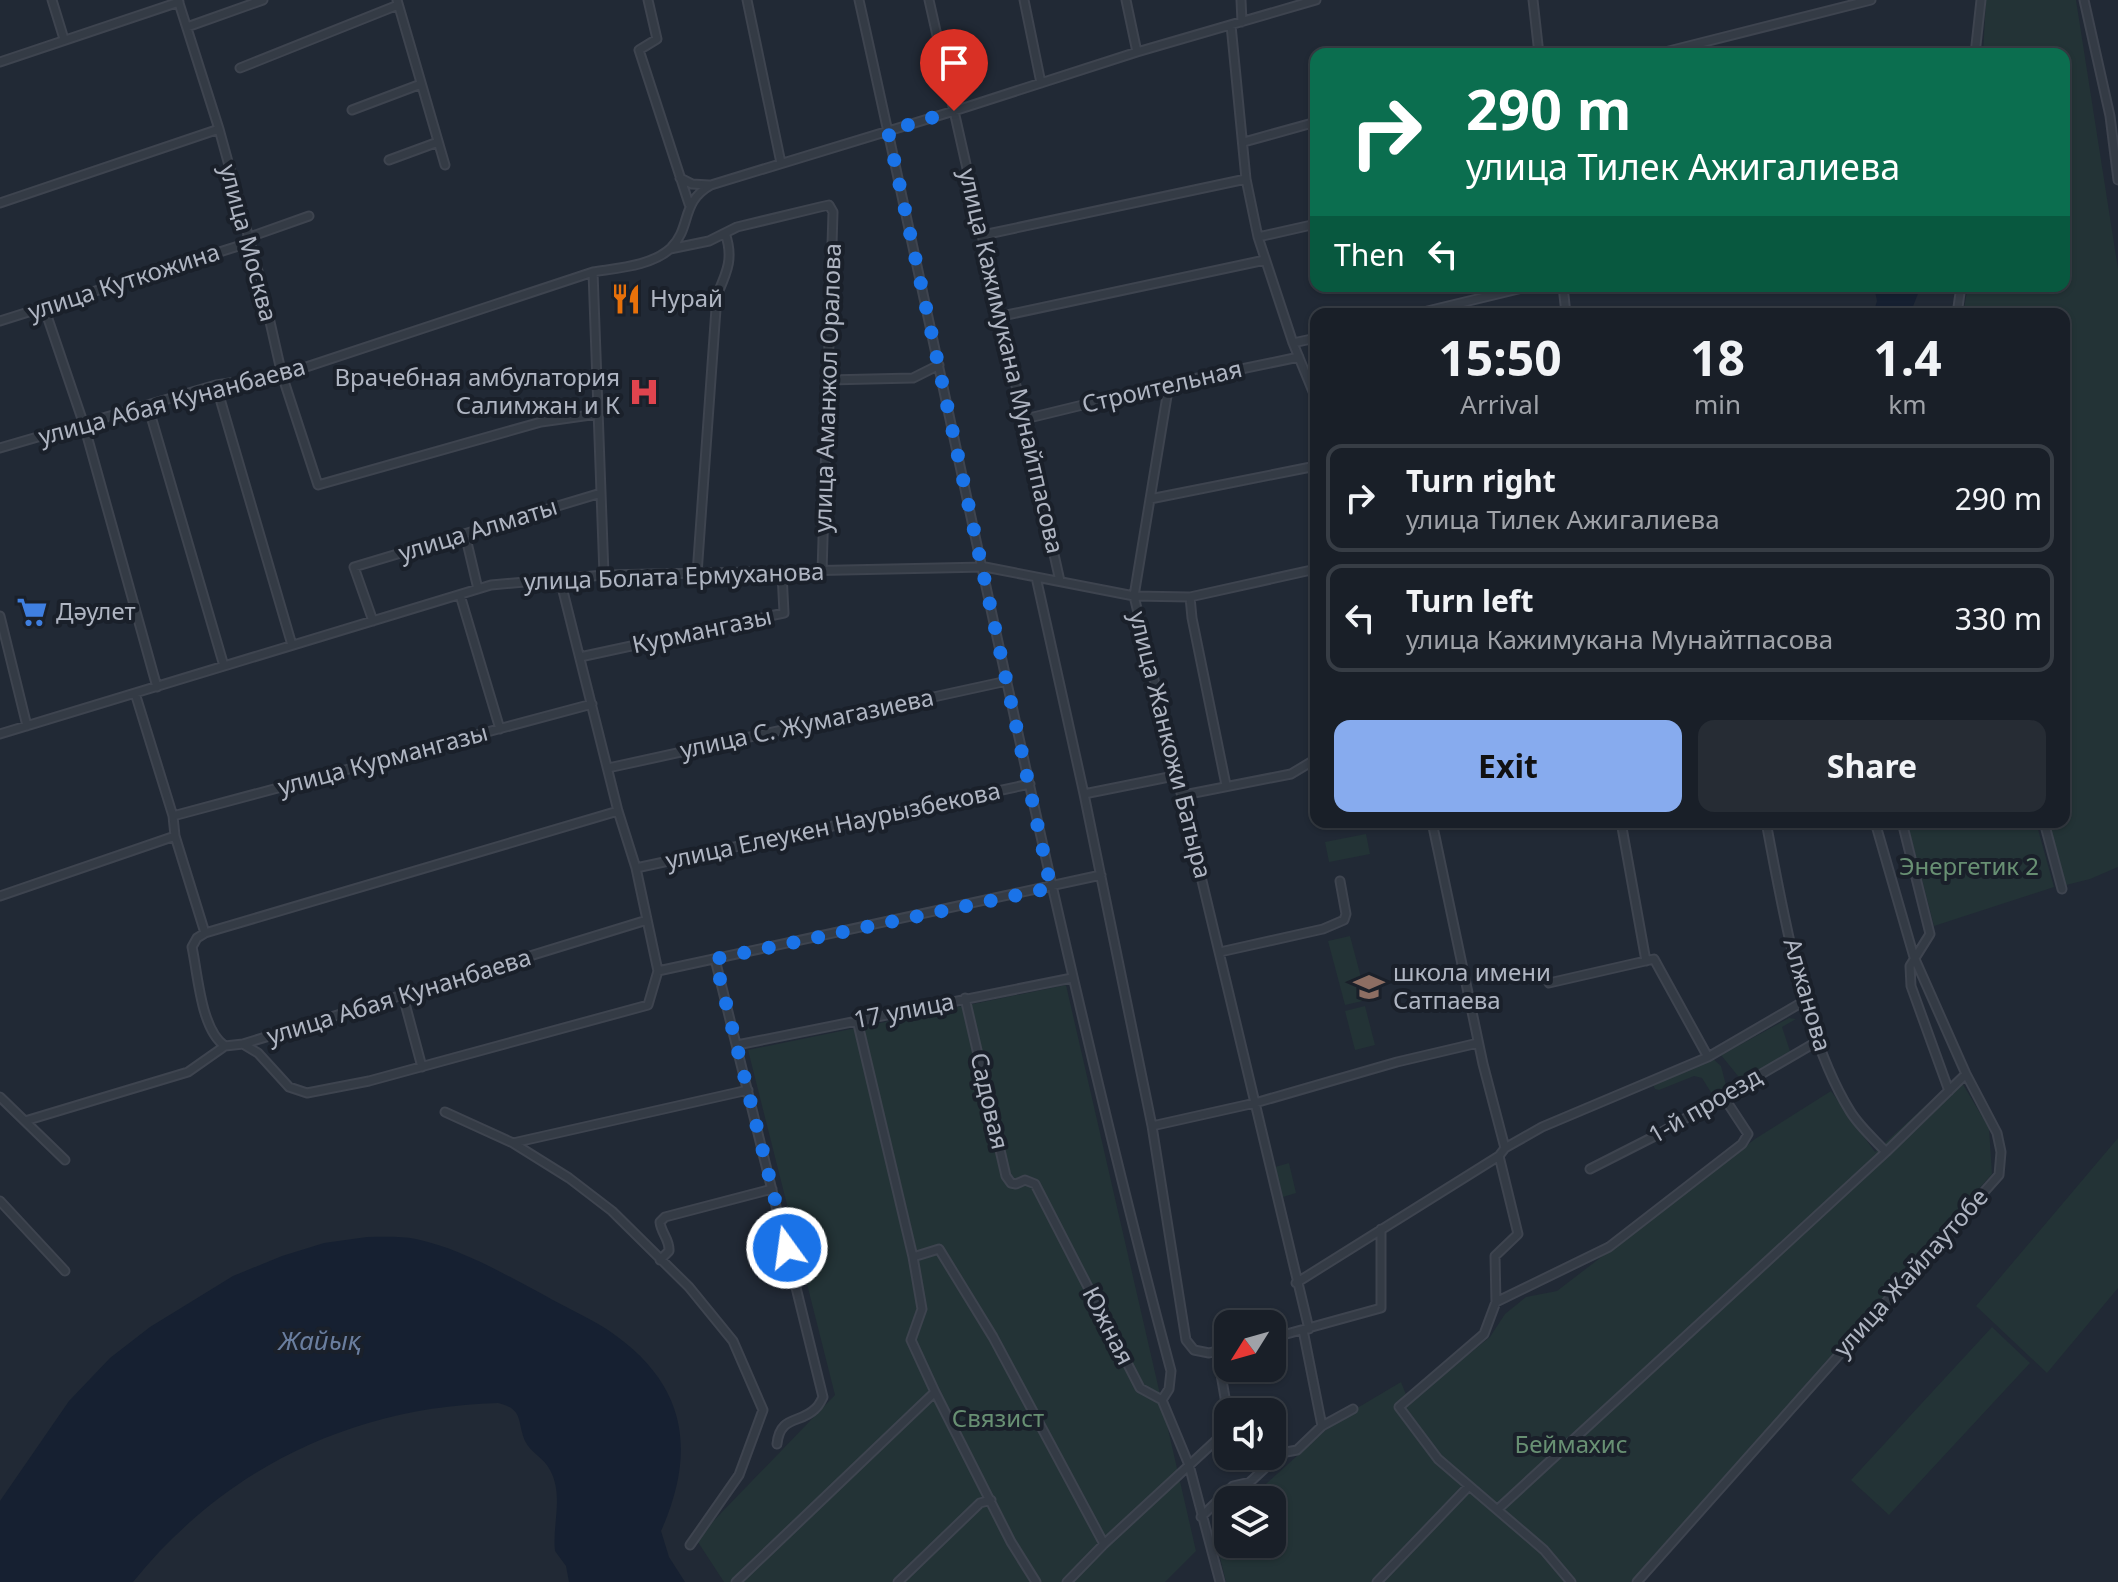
<!DOCTYPE html>
<html lang="en">
<head>
<meta charset="utf-8">
<style>
  :root { --surface:#191f28; --page:#262c34; --text:#f1f3f6; --muted:#9fa2a8; --line:#373d45; --accent:#87abee }
  body { margin:0; font-family:"Noto Sans",sans-serif; background:var(--page); color:var(--text); height:100vh; display:flex; flex-direction:column; font-size:30px; white-space:nowrap }
  * { box-sizing:border-box; margin:0 }
  p { font-size:26px; color:var(--muted) }
  .icon { flex:none; width:44px; height:44px; fill:none; stroke:currentColor; stroke-width:2; stroke-linecap:round; stroke-linejoin:round }
  .map { position:relative; flex:1; overflow:hidden }
  .details { position:absolute; left:1310px; top:308px; width:760px; height:520px; display:flex; flex-direction:column; background:var(--surface); border-radius:16px; box-shadow:0 2px 6px #0004,0 0 0 2px var(--line) }
  .details>* { flex:none }
  .banner { position:absolute; left:1310px; top:48px; width:760px; height:244px; border-radius:16px; box-shadow:0 2px 6px #0004,0 0 0 2px var(--line); background:#0b6e4f; color:#fff; overflow:hidden }
  .needle { width:52px; rotate:233deg }
  .fabs { position:absolute; left:1214px; top:1310px; display:grid; gap:16px }
  .fabs a { display:grid; place-items:center; width:72px; height:72px; border-radius:16px; background:var(--surface); box-shadow:0 2px 6px #0004,0 0 0 2px var(--line); font-size:40px }
  .pin { position:absolute; display:grid; place-items:center; width:68px; height:68px; color:#fff; margin:-82px -34px; border-radius:50% 50% 50% 0; rotate:-45deg; box-shadow:0 0 8px #0007 }
  .pin .icon { rotate:45deg }
  .me { position:absolute; width:88px; margin:-44px; rotate:346deg; stroke-linejoin:round; filter:drop-shadow(0 0 6px #0008) }
  .turn { display:flex; align-items:center; gap:28px; height:168px; padding:0 24px; font-size:36px }
  .turn .icon { width:104px; height:104px; stroke-width:2.5 }
  .turn b { display:block; font-size:56px; line-height:68px }
  .then { display:flex; align-items:center; height:76px; padding:0 24px; background:#0003; gap:16px; font-size:30px }
  .eta { display:flex; justify-content:space-evenly; align-items:center; height:136px; text-align:center }
  .eta b { font-size:48px; font-weight:700; line-height:56px }
  .button { display:flex; gap:16px; margin-top:auto; padding:16px 24px }
  .button a { flex:1; height:92px; border-radius:16px; background:var(--accent); color:#111; font-size:32px; font-weight:700; line-height:92px; text-align:center }
  .button a+a { background:var(--page); color:var(--text) }
  ul { padding:0; list-style:none }
  li { display:flex; align-items:center; gap:24px; height:108px; margin:0 16px 12px; padding:0 8px; border:4px solid var(--line); border-radius:16px }
  li div { flex:1 }
  li b { display:block; font-size:30px }
  li em { font-style:normal }
  .map>svg:first-child { display:block }
  .green { fill:#233336 }
  .water { fill:#162031 }
  .lines { fill:none; stroke-linecap:round; stroke-linejoin:round }
  .minor-casing { stroke:#3e444f; stroke-width:11 }
  .minor { stroke:#343b45; stroke-width:7 }
  .route { stroke:#1a73e8; stroke-width:14; stroke-dasharray:0 25.2 }
  .labels { text-anchor:middle; stroke-width:8; stroke-linejoin:round; paint-order:stroke }
  .street-label { font-size:24px; fill:#afb5c2; stroke:#1a202a }
  .poi-label { font-size:24px; fill:#afb5c2; stroke:#1a202a; text-anchor:start }
  .park-label { font-size:24px; fill:#689073; stroke:#1a202a }
  .water-label { font-size:26px; font-style:italic; fill:#6a7e9f; stroke:#1a202a }
</style>
</head>
<body>
<div class="map">
<svg width="2118" height="1582" viewBox="0 0 2118 1582">
  <rect width="100%" height="100%" fill="#212935"/>
  <path class="green" d="M 1986,0 L 2076,0 L 2118,269 L 2118,867 L 2090,879 L 2066,885 L 2048,822 L 2064,822 L 2064,314 L 1963,314 L 1968,286 L 2064,286 L 2064,54 L 1983,54 Z
    M 1907,822 L 2036,822 L 2054,887 L 1934,926 Z
    M 1366,834 L 1370,854 L 1329,862 L 1325,842 Z
    M 1350,936 L 1367,1000 L 1345,1005 L 1328,941 Z
    M 1066,985 L 1196,1551 L 1165,1582 L 724,1582 L 696,1539 L 835,1395 L 748,1050 Z
    M 1365,1006 L 1375,1045 L 1355,1050 L 1345,1011 Z
    M 1789,1018 L 1796,1019 L 1782,1027 L 1791,1054 L 1742,1081 L 1721,1055 Z
    M 1712,1058 L 1721,1066 L 1727,1089 L 1719,1094 L 1712,1094 L 1702,1078 L 1694,1076 L 1659,1090 L 1655,1089 L 1652,1083 Z
    M 1958,1076 L 1989,1128 L 1992,1174 L 1631,1582 L 1226,1582 L 1216,1541 L 1228,1524 L 1228,1544 L 1272,1544 L 1272,1500 L 1248,1500 L 1337,1420 L 1401,1382 L 1409,1402 L 1490,1337 L 1505,1314 L 1526,1297 L 1557,1291 L 1755,1139 L 1831,1091 L 1875,1152 Z
    M 2118,1138 L 2118,1288 L 2047,1373 L 1976,1306 Z
    M 1289,1163 L 1296,1193 L 1283,1197 L 1275,1167 Z
    M 1992,1327 L 2030,1363 L 1889,1515 L 1851,1480 Z"/>
  <path class="water" d="M 1874,286 L 1921,286 L 1910,314 L 1873,314 L 1877,301 Z
    M 367,1237 C 383,1237 400,1236 416,1239 C 462,1249 502,1273 544,1295 C 565,1307 588,1317 608,1330 C 685,1382 698,1448 661,1531 L 669,1557 L 685,1582 L 569,1582 L 566,1566 L 555,1551 C 552,1524 564,1496 550,1470 C 544,1458 531,1453 525,1441 C 517,1422 524,1409 498,1403 C 352,1407 225,1468 133,1582 L 0,1582 L 0,1501 L 69,1401 L 110,1358 L 150,1327 L 233,1276 L 282,1256 L 324,1243 Z"/>
  <g class="lines">
    <g class="minor-casing">
      <path id="minor" d="M 52,0 L 64,39
        M 178,0 L 219,129 L 261,282 L 282,375 L 318,485 L 541,422 L 598,414
        M 397,0 L 445,165
        M 648,0 L 657,39 L 639,50 L 689,204
        M 747,0 L 781,163
        M 859,0 C 961,458 1050,918 1171,1371 L 1169,1389 L 1162,1400
        M 929,0 L 1060,581
        M 1024,0 L 1041,83
        M 1126,0 L 1137,52
        M 1241,0 L 1242,22
        M 1533,0 L 1539,54
        M 2084,0 L 2110,116 L 2118,180
        M 1231,25 L 1246,179 L 1258,237 L 1293,343 L 1316,399
        M 187,27 L 263,0
        M 1657,54 L 1871,0
        M 1975,54 L 1981,0
        M 0,62 L 179,2
        M 240,68 L 398,5
        M 352,110 L 421,84
        M 1244,142 L 1316,122
        M 389,160 L 438,142
        M 680,178 L 692,184 L 709,185
        M 0,203 L 219,129
        M 983,235 L 1246,179
        M 1258,237 L 1316,224
        M 247,238 L 309,216
        M 670,249 L 709,241 L 737,227 L 820,207 L 829,205 L 833,212 L 822,572
        M 593,272 L 604,575
        M 1563,286 L 1566,314
        M 44,307 L 84,425 L 157,687
        M 1415,314 L 1531,286
        M 1957,314 L 1961,286
        M 1002,316 L 1265,260
        M 0,321 L 248,243
        M 1293,343 L 1316,338
        M 828,380 L 913,378 L 939,365
        M 1169,384 L 1134,596 L 1309,1329
        M 216,385 L 292,645
        M 148,406 L 224,666
        M 1025,419 L 1169,384 L 1299,357
        M 0,448 L 216,385 L 282,375 L 593,272 C 617,268 652,266 671,248 C 692,227 680,202 711,185 L 954,111 L 1137,52 L 1316,0
        M 1150,499 L 1316,466
        M 465,534 L 478,589
        M 697,574 L 717,295 C 727,272 734,258 725,233
        M 1036,577 L 1084,794 L 1152,1126 L 1186,1340 L 1194,1350 L 1209,1353 L 1228,1348
        M 460,595 L 500,729
        M 1190,597 L 1192,618 L 1226,785
        M 0,616 L 27,726
        M 373,621 L 354,567 L 601,493
        M 580,657 L 784,613 L 782,573
        M 135,693 L 173,816 L 175,836 L 205,933
        M 0,734 L 491,585 L 604,575 L 985,567 L 1134,596 L 1190,597 L 1316,569
        M 608,768 L 1007,681
        M 1084,794 L 1179,775
        M 1184,795 L 1291,774 L 1316,759
        M 618,811 L 205,933 L 197,938 L 192,947 C 198,975 201,1030 225,1046 L 243,1044 L 647,920
        M 173,816 L 592,704
        M 1432,822 L 1483,1064 L 1505,1148
        M 1621,822 L 1646,961
        M 1766,822 C 1783,910 1803,1035 1850,1111 C 1859,1126 1874,1139 1886,1152
        M 1902,822 L 1930,934 L 1910,966 L 1911,986 L 1949,1091
        M 2044,822 L 2062,889
        M 636,868 L 1030,784
        M 0,896 L 175,836
        M 1220,952 L 1323,929 L 1344,920 L 1346,914 L 1340,881
        M 715,959 L 823,1397 C 821,1401 819,1406 815,1409 C 800,1424 780,1415 777,1444
        M 658,971 L 1101,875
        M 1549,983 L 1654,959 L 1708,1057
        M 403,996 L 422,1067
        M 965,998 L 1006,1176 L 1011,1183 L 1016,1184 L 1025,1180 L 1035,1184 L 1140,1388 L 1162,1400 L 1189,1465 L 1220,1582
        M 857,1020 L 913,1257
        M 243,1044 L 258,1053 L 289,1087 L 307,1093 L 369,1081 L 648,1005 L 658,971 L 636,868 L 618,811 L 560,579
        M 737,1045 L 1072,978
        M 0,1097 L 65,1160
        M 445,1112 L 513,1143 L 569,1178 L 612,1211 L 689,1287 L 733,1341 L 763,1410 L 739,1475 L 690,1545
        M 25,1121 L 188,1072 L 225,1046
        M 1152,1126 L 1255,1103 L 1397,1062 L 1478,1043
        M 513,1143 L 748,1090
        M 1590,1169 L 1655,1136 L 1818,1041
        M 0,1201 L 65,1271
        M 660,1260 L 669,1251 C 670,1240 661,1233 660,1222 L 665,1217 L 772,1189
        M 1296,1283 L 1499,1156 L 1505,1148 L 1542,1127 L 1708,1057 L 1806,1000
        M 1496,1302 L 1495,1256 L 1518,1234 L 1499,1156
        M 1303,1330 L 1322,1426
        M 1272,1338 L 1381,1308 L 1381,1229
        M 935,1392 L 911,1340 L 922,1309 L 913,1257 L 939,1249 L 993,1337 L 1104,1544
        M 1498,1509 L 1886,1152 L 1966,1074
        M 1201,1517 L 1233,1486 L 1250,1482 L 1281,1453 L 1297,1450 L 1322,1426 L 1353,1409
        M 736,1582 L 935,1392 L 1011,1542 L 1036,1582
        M 898,1582 L 980,1503 L 991,1500
        M 1067,1582 L 1104,1544 L 1224,1433 L 1228,1424 L 1228,1415 L 1217,1351
        M 1377,1582 L 1469,1486
        M 1571,1582 L 1544,1550 L 1438,1459 L 1399,1407 L 1484,1334 L 1496,1302 L 1609,1247 L 1742,1144 L 1748,1134 L 1723,1096
        M 1637,1582 L 1999,1175 L 2001,1152 L 1997,1133 L 1966,1074 L 1914,957 L 1875,822"/>
    </g>
    <use href="#minor" class="minor"/>
  </g>
  <g class="lines">
    <path class="route" d="M 787,1248 L 715,959 L 1051,888 L 888,131 L 954,111"/>
  </g>
  <defs>
    <g id="restaurant-bare" transform="scale(2.4)"><path d="M-5-6h1v4h1v-4h1v4h1v-4h1v5L-1.5 .5V6h-2V.5L-5-1ZM5-6V6H3V1.5H1.5Q1.5-4 5-6Z" fill="#e8710a" stroke="#1a202a" stroke-width="2.5" paint-order="stroke"/></g>
    <g id="hospital-bare" transform="scale(2.4)"><path d="M-5-5h3v3.5h4V-5h3V5h-3V1.5h-4V5h-3Z" fill="#e0444e" stroke="#1a202a" stroke-width="2.5" paint-order="stroke"/></g>
    <g id="supermarket-bare" transform="scale(2.4)"><path d="M-6-5.5h2.5l.6 2H6L4.5 2H-2.5L-4.4-4H-6ZM-1.5 3.2a1.3 1.3 0 1 0 .1 0ZM3 3.2a1.3 1.3 0 1 0 .1 0Z" fill="#3f7fe0" stroke="#1a202a" stroke-width="2.5" paint-order="stroke"/></g>
    <g id="school-bare" transform="scale(2.4)"><path d="M0-5L7-2L0 1L-7-2ZM-4 1L0 2.5L4 1V4Q0 6-4 4Z" fill="#8d6e63" stroke="#1a202a" stroke-width="2.5" paint-order="stroke"/></g>
  </defs>
  <g fill-rule="evenodd">
    <use href="#restaurant-bare" x="626" y="299"/>
    <use href="#hospital-bare" x="644" y="392"/>
    <use href="#supermarket-bare" x="32" y="612"/>
    <use href="#school-bare" x="1369" y="987"/>
  </g>
  <g class="labels">
    <g class="street-label">
      <text transform="translate(248 243) rotate(75)" y="8">улица Москва</text>
      <text transform="translate(124 282) rotate(-18)" y="8">улица Куткожина</text>
      <text transform="translate(1011 361) rotate(77)" y="8">улица Кажимукана Мунайтпасова</text>
      <text transform="translate(1162 387) rotate(-13)" y="8">Строительная</text>
      <text transform="translate(828 388) rotate(-88)" y="8">улица Аманжол Оралова</text>
      <text transform="translate(172 402) rotate(-15)" y="8">улица Абая Кунанбаева</text>
      <text transform="translate(478 530) rotate(-17)" y="8">улица Алматы</text>
      <text transform="translate(674 577) rotate(-2)" y="8">улица Болата Ермуханова</text>
      <text transform="translate(702 631) rotate(-12)" y="8">Курмангазы</text>
      <text transform="translate(807 724) rotate(-12)" y="8">улица С. Жумагазиева</text>
      <text transform="translate(1170 745) rotate(76)" y="8">улица Жанкожи Батыра</text>
      <text transform="translate(383 760) rotate(-15)" y="8">улица Курмангазы</text>
      <text transform="translate(833 826) rotate(-12)" y="8">улица Елеукен Наурызбекова</text>
      <text transform="translate(1807 995) rotate(74)" y="8">Алжанова</text>
      <text transform="translate(399 997) rotate(-17)" y="8">улица Абая Кунанбаева</text>
      <text transform="translate(904 1011) rotate(-11)" y="8">17 улица</text>
      <text transform="translate(989 1101) rotate(77)" y="8">Садовая</text>
      <text transform="translate(1705 1106) rotate(-30)" y="8">1-й проезд</text>
      <text transform="translate(1911 1273) rotate(-48)" y="8">улица Жайлаутобе</text>
      <text transform="translate(1108 1326) rotate(63)" y="8">Южная</text>
    </g>
    <g class="poi-label">
      <text x="650" y="307">Нурай</text>
      <text x="620" y="386" text-anchor="end">Врачебная амбулатория<tspan x="620" dy="28">Салимжан и К</tspan></text>
      <text x="56" y="620">Дәулет</text>
      <text x="1393" y="981">школа имени<tspan x="1393" dy="28">Сатпаева</tspan></text>
    </g>
    <g class="park-label">
      <text x="1969" y="875">Энергетик 2</text>
      <text x="998" y="1427">Связист</text>
      <text x="1571" y="1453">Беймахис</text>
    </g>
    <g class="water-label">
      <text x="320" y="1350">Жайық</text>
    </g>
  </g>
</svg>
<div class="fabs">
<a><svg class="needle" viewBox="-14 -14 28 28"><path d="M0-13l5 13h-10z" fill="#e53935"/><path d="M0 13l5-13h-10z" fill="#9fa2a8"/></svg></a>
<a><svg class="icon" aria-label="sound" viewBox="0 0 24 24"><path d="M4 9h4l5-4v14l-5-4H4zM17 9q2 3 0 6"/></svg></a>
<a><svg class="icon" aria-label="layers" viewBox="0 0 24 24"><path d="M12 4l9 5-9 5-9-5zM3 14l9 5 9-5"/></svg></a>
</div>
<div class="pin" style="left:954px;top:111px;background:#d93025"><svg class="icon" aria-label="arrive" viewBox="0 0 24 24"><path d="M6 21V4h12l-3 4 3 4H6"/></svg></div>
<svg class="me" style="left:787px;top:1248px" viewBox="-20 -20 40 40"><circle r="17" fill="#1a73e8" stroke="#fff" stroke-width="3"/><path d="M0-11L8 9 0 5-8 9z" fill="#fff"/></svg>
<div class="banner">
<div class="turn"><svg class="icon" aria-label="right" viewBox="0 0 24 24"><path d="M7 20v-9h11M14 6l5 5-5 5"/></svg><div><b>290 m</b>улица Тилек Ажигалиева</div></div>
<div class="then">Then<svg class="icon" aria-label="left" viewBox="0 0 24 24"><path d="M17 20v-9H6M10 6l-5 5 5 5"/></svg></div>
</div>
<section class="details">
<div class="eta">
<div><b>15:50</b><p>Arrival</p></div>
<div><b>18</b><p>min</p></div>
<div><b>1.4</b><p>km</p></div>
</div>
<ul>
<li><svg class="icon" aria-label="right" viewBox="0 0 24 24"><path d="M7 20v-9h11M14 6l5 5-5 5"/></svg><div><b>Turn right</b><p>улица Тилек Ажигалиева</p></div><em>290 m</em></li>
<li><svg class="icon" aria-label="left" viewBox="0 0 24 24"><path d="M17 20v-9H6M10 6l-5 5 5 5"/></svg><div><b>Turn left</b><p>улица Кажимукана Мунайтпасова</p></div><em>330 m</em></li>
</ul>
<div class="button"><a>Exit</a><a>Share</a></div>
</section>
</div>
</body>
</html>
